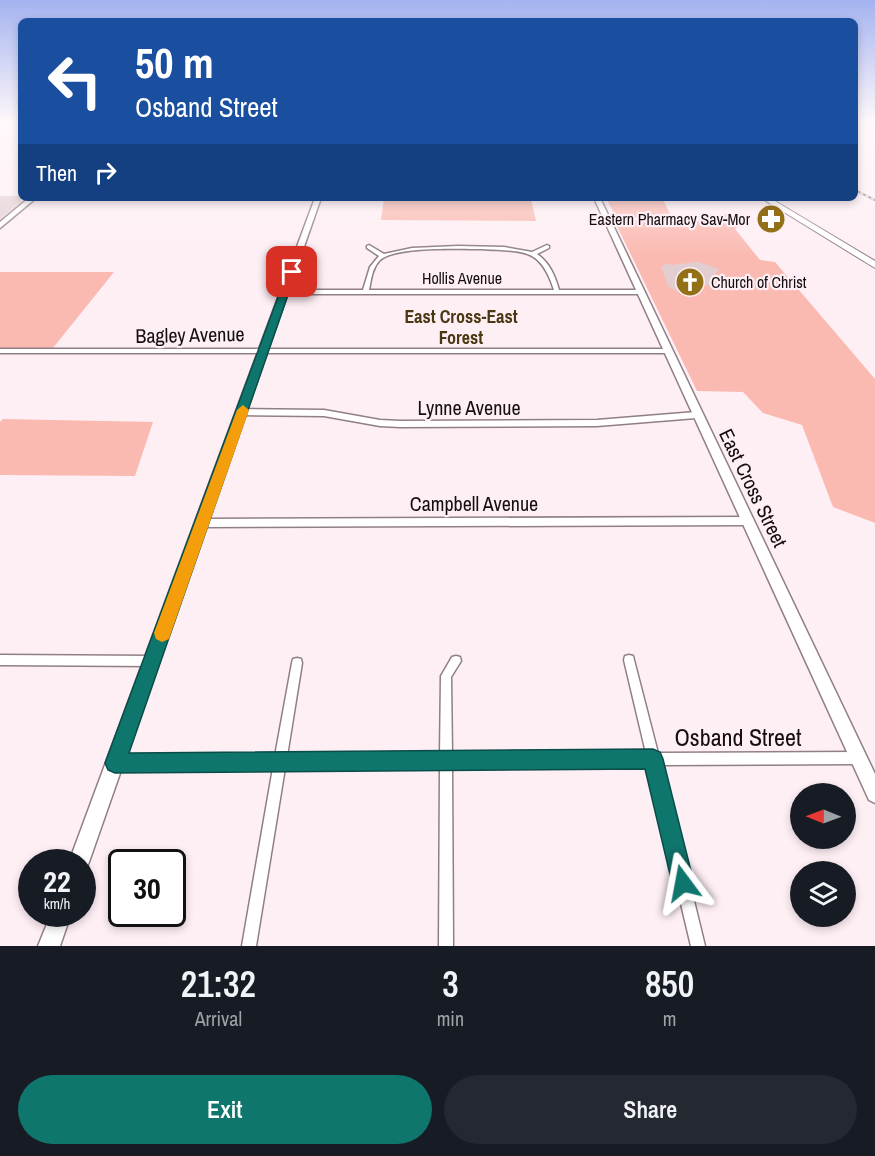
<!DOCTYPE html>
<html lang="en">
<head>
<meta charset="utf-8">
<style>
  :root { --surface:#171b24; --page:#242831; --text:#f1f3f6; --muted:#9ea1a6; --accent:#0f766e }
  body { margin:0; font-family:"Archivo Narrow",sans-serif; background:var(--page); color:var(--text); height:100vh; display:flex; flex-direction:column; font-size:22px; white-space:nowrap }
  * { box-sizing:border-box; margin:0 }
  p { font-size:20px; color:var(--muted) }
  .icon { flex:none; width:33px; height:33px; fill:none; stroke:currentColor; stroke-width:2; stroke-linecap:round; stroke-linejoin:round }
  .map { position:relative; height:946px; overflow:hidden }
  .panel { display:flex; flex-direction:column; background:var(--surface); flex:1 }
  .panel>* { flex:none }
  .guide { position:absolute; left:18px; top:18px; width:840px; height:183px; border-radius:9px; box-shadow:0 3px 9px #0003; background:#1a4fa0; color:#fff; overflow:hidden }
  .needle { width:39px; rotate:271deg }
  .controls { position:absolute; left:790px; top:783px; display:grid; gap:12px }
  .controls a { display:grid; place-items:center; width:66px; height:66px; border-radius:50%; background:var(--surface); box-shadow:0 3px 9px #0003; font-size:30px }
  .speed { position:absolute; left:18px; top:849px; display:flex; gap:12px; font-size:30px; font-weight:700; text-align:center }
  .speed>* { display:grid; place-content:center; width:78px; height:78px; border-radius:50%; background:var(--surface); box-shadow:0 3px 9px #0003; line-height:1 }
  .speed small { font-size:15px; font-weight:400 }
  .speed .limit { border:3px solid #111; border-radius:9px; background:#fff; color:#111 }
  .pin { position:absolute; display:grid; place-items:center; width:51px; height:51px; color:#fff; margin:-26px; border-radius:12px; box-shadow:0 3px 9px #0006 }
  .me { position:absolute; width:66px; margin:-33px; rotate:347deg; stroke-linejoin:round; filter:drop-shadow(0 0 4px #0008) }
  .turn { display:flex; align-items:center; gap:21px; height:126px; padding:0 18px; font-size:27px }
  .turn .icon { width:78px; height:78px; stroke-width:2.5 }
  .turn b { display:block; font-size:42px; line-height:51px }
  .then { display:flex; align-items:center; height:57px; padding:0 18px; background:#0003; gap:12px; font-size:22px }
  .eta { display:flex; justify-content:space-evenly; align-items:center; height:102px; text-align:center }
  .eta b { font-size:36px; font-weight:600; line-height:42px }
  .action { display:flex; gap:12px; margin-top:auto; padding:12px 18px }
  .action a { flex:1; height:69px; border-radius:36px; background:var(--accent); color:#fff; font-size:24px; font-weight:600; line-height:69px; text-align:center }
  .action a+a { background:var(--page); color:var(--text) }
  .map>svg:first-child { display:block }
  .green { fill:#fabab1 }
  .building { fill:#e2ced1 }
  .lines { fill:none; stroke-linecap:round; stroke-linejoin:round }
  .street-casing { stroke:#907f86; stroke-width:3 }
  .secondary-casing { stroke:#907f86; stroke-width:3 }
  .primary-casing { stroke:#907f86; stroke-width:2 }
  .street { fill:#fff; fill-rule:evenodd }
  .secondary { fill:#fff; fill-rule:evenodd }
  .primary { fill:#fff; fill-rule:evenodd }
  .rail-casing { stroke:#897f83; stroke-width:2 }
  .rail { stroke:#feeff5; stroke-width:1.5; stroke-dasharray:3; stroke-linecap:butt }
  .route { fill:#0f766e; stroke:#0a4d48; stroke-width:1.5 }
  .slow { fill:#f59e0b }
  .labels { text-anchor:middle; stroke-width:4.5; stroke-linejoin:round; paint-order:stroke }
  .far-poi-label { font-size:16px; fill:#140e11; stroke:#feeff5; text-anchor:end }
  .far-street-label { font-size:16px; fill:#140e11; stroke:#feeff5 }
  .far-neighbourhood-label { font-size:18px; font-weight:bold; fill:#493811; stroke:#feeff5 }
  .street-label { font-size:20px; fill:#140e11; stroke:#feeff5 }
  .near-street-label { font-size:24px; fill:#140e11; stroke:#feeff5 }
</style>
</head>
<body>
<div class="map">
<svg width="875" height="946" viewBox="0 0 875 946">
  <rect width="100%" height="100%" fill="#feeff5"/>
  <path class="green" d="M 384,198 L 531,199 L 536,221 L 381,220 Z
    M 606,198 L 662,198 L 672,218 L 616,217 Z
    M 702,214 L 726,214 L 740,225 L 735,229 L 760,260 L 775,262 L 875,379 L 875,523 L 833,507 L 802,425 L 763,413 L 743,392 L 697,391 L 614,220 L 704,221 Z
    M 0,272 L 114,272 L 53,348 L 0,348 Z
    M 3,419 L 153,422 L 135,476 L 0,475 L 0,422 Z"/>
  <path class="building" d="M 0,196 L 21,196 L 21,202 L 0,219 Z
    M 698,262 L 719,269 L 712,278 L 717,285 L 688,285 L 700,292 L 689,298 L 668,286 L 661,267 L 667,263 L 671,265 Z"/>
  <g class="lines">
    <g class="street-casing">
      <path id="street" d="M 547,245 L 549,246 L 549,248 L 537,254 C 550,263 555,276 559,290 L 641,290 L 644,292 L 641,294 L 284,294 L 281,292 L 284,290 L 363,290 L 370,267 L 379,256 L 367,248 L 367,246 L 369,245 L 384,254 L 412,248 L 458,246 L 504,247 L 532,252 ZM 482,249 C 522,252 540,246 554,290 L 369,290 C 371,280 372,268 380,260 C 396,246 460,249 482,249 Z
        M 0,349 L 667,349 L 670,351 L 667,353 L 0,353 Z
        M 242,409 L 324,410 L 380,420 L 400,421 L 597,420 L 696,412 L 700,415 L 696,418 L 597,426 L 400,427 L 380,426 L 324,416 L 242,415 L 238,412 Z
        M 746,517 L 749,518 L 750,521 L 749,524 L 746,525 L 202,527 L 199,526 L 198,523 L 199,520 L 202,519 Z
        M 0,655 L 153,656 L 157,657 L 158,661 L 157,665 L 153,666 L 0,665 Z
        M 629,655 L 633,656 L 634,660 L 658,753 L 858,752 L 862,754 L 864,758 L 862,762 L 858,764 L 661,765 L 705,946 L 691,946 L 648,765 L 452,767 L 453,946 L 439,946 L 440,767 L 285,768 L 256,946 L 242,946 L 273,768 L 115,769 L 111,767 L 109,763 L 111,759 L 115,757 L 275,756 L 292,663 L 293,659 L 297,658 L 301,659 L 302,663 L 287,756 L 440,755 L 441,676 L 452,657 L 456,656 L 460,657 L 461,661 L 451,677 L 452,755 L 646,753 L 624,660 L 625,656 Z"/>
    </g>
    <g class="secondary-casing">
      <path id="secondary" d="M 29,198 L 36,198 L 0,228 L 0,222 Z
        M 315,198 L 321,198 L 89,862 L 86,869 L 82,870 L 82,862 L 69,862 Z
        M 594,198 L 600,198 L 875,774 L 875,803 L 869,800 Z
        M 51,914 L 71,914 L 60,946 L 38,946 Z"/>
    </g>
    <g class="primary-casing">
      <path id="primary" d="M 761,198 L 770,198 L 875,261 L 875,268 Z"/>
    </g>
    <use href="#street" class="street"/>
    <use href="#secondary" class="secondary"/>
    <use href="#primary" class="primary"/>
    <g class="rail-casing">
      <path id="rail" d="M 855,190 L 875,200"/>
    </g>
    <use href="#rail" class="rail"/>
  </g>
  <linearGradient id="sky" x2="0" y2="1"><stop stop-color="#a4b3f0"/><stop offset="0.48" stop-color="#fff8fa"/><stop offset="1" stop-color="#fff8fa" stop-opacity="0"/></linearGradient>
  <rect width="875" height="255" fill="url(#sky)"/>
  <path class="route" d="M 288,270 L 296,272 L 129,753 L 653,749 L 660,752 L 663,759 L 694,883 L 691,891 L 683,895 L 675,891 L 672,883 L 645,769 L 115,773 L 108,770 L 105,763 Z"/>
  <path class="slow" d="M 243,405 L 249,410 L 171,633 L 169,639 L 162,642 L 156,639 L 154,633 L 237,410 Z"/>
  <defs>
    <g id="pharmacy-disc" transform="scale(1.5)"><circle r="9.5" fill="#937018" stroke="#feeff5"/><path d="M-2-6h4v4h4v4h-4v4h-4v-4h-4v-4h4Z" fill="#fff"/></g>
    <g id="church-disc" transform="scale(1.5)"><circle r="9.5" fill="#937018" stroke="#feeff5"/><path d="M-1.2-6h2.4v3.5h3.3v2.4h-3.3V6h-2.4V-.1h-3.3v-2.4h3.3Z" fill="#fff"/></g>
  </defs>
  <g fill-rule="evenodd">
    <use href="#pharmacy-disc" x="771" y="219"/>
    <use href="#church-disc" x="690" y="282"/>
  </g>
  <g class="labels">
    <g class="far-poi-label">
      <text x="750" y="225">Eastern Pharmacy Sav-Mor</text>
      <text x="711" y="288" text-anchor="start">Church of Christ</text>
    </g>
    <g class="far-street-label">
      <text x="462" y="284">Hollis Avenue</text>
    </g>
    <g class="far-neighbourhood-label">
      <text x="461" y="323">East Cross-East<tspan x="461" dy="21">Forest</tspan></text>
    </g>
    <g class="street-label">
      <text transform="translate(190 335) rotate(-1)" y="7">Bagley Avenue</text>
      <text x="469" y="415">Lynne Avenue</text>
      <text transform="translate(753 488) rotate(64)" y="7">East Cross Street</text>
      <text x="474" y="511">Campbell Avenue</text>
    </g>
    <g class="near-street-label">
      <text x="738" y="746">Osband Street</text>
    </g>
  </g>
</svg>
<div class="controls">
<a><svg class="needle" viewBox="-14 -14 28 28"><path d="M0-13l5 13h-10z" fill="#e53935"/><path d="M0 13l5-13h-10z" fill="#9ea1a6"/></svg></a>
<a><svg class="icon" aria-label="layers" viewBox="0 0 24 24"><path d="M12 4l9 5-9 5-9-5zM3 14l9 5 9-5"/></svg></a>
</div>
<div class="speed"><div>22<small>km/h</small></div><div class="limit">30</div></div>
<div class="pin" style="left:292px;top:272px;background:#d93025"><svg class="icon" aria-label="arrive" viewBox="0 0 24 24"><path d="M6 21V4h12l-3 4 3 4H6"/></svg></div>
<svg class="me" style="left:683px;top:883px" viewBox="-20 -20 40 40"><path d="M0-17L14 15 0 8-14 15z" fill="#0f766e" stroke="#fff" stroke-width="4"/></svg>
<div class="guide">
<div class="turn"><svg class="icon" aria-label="left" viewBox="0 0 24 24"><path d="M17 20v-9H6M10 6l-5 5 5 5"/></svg><div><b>50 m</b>Osband Street</div></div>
<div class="then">Then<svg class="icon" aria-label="right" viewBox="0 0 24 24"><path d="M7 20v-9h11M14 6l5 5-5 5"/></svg></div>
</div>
</div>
<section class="panel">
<div class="eta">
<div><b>21:32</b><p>Arrival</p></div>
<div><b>3</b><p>min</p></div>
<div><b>850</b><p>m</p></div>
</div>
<div class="action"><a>Exit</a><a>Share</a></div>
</section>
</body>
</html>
